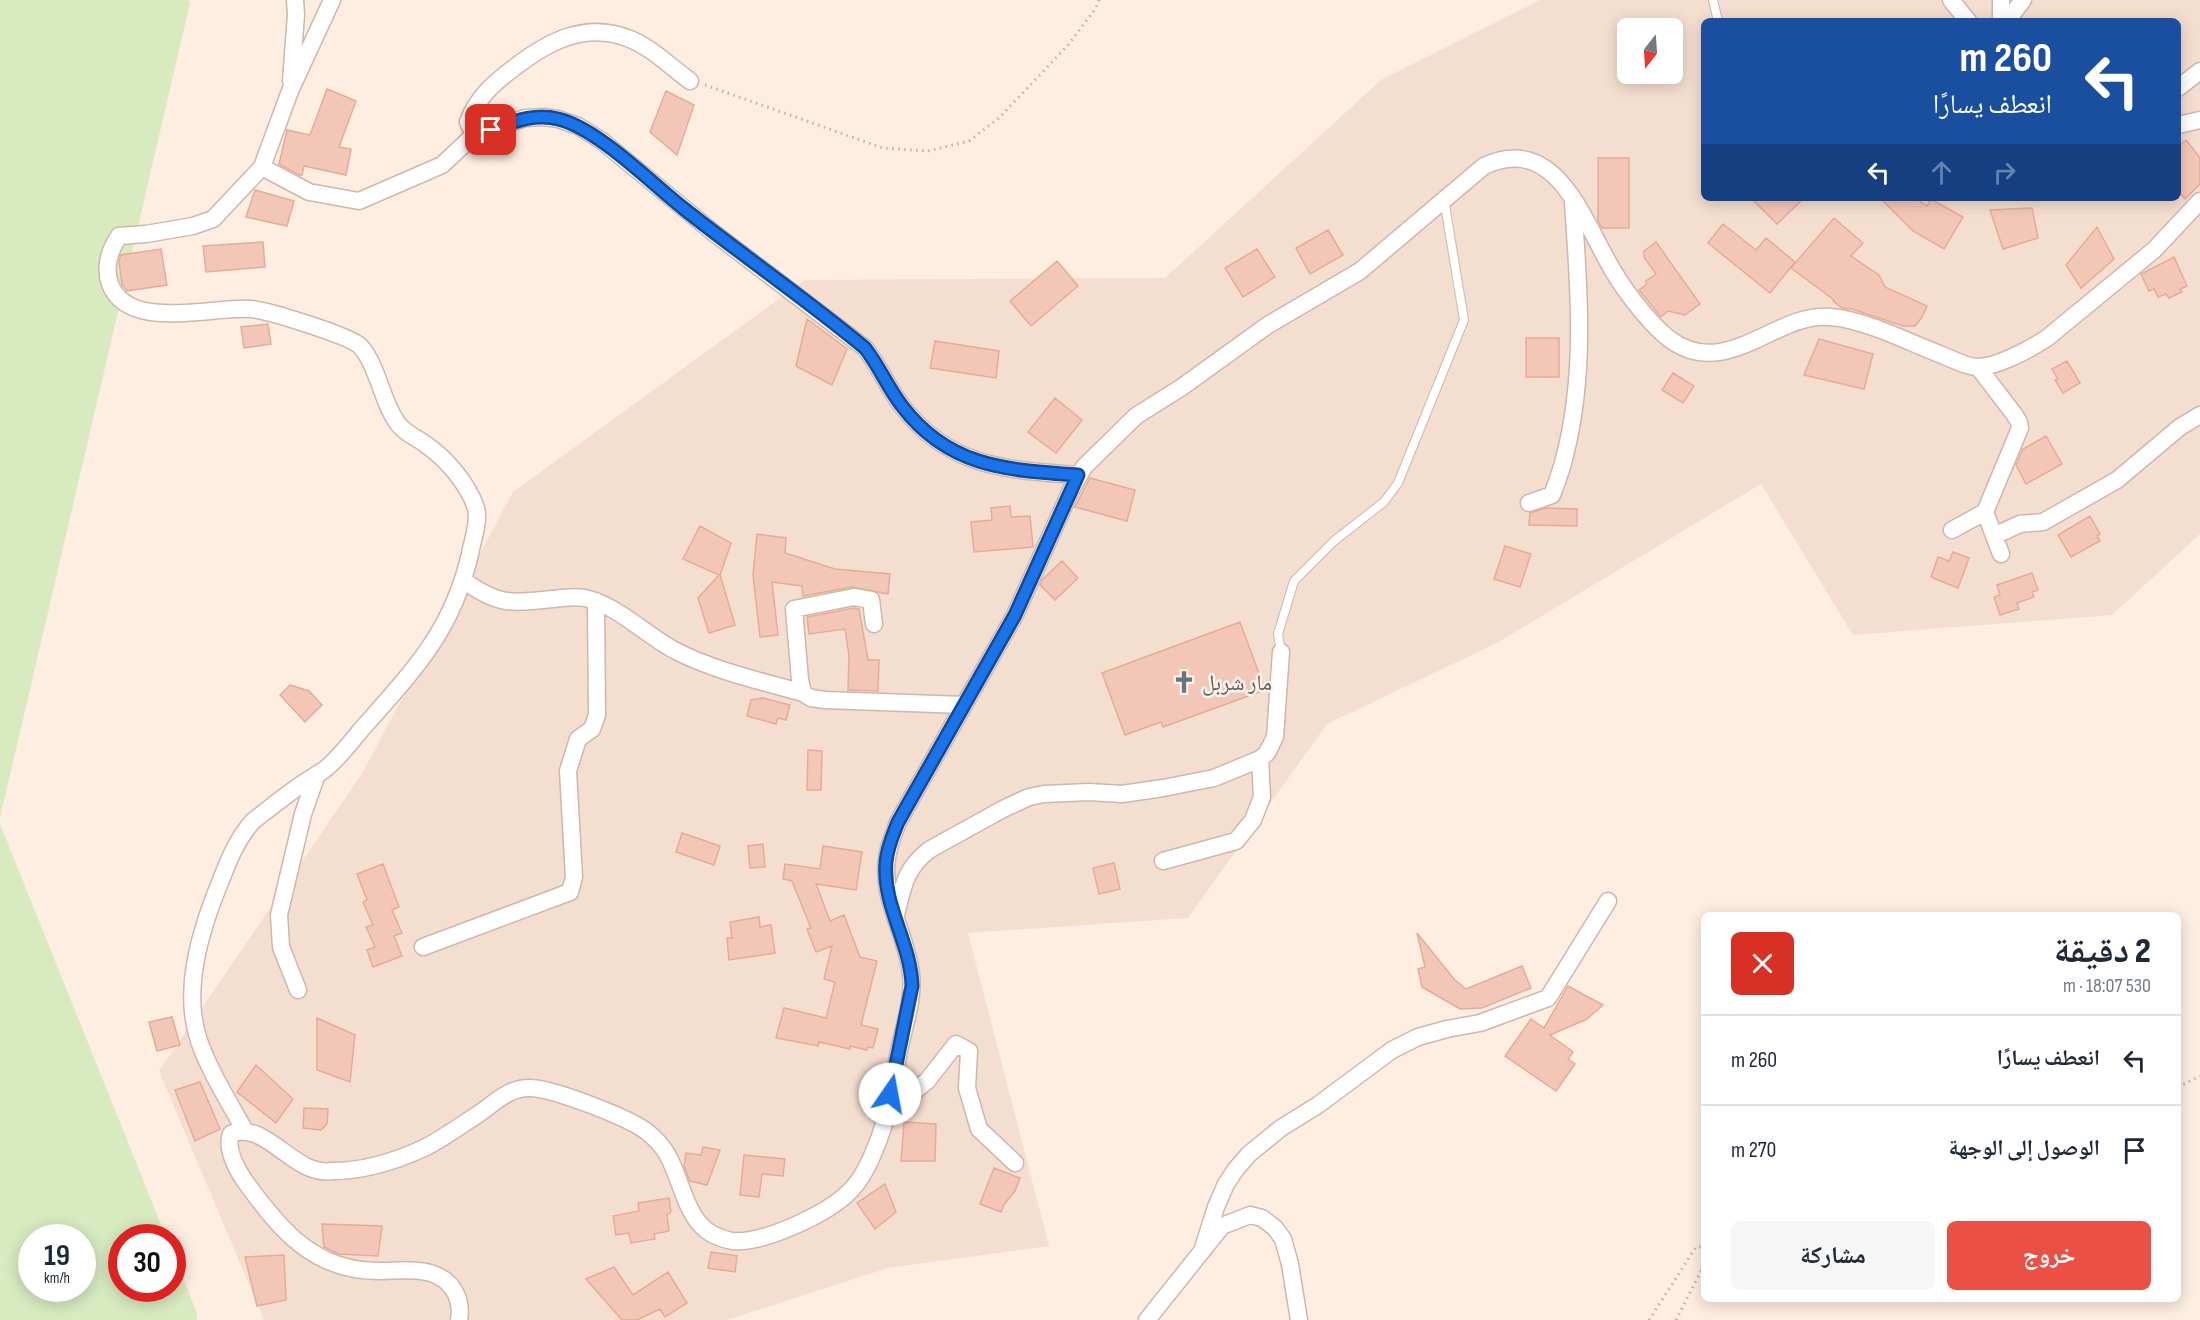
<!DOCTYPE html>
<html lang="ar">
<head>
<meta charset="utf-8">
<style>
  :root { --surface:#fff; --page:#f6f6f7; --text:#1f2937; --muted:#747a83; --line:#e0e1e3; --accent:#ea5043 }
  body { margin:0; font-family:"Sofia Sans Condensed","Noto Naskh Arabic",sans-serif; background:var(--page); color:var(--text); direction:rtl; height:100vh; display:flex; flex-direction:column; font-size:22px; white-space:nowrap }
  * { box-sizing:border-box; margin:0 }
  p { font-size:20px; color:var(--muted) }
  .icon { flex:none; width:33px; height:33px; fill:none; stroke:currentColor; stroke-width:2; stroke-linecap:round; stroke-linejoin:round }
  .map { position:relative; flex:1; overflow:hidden; direction:ltr }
  .details { position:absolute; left:1701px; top:912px; width:480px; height:390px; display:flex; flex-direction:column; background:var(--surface); border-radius:9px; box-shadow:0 3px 15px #0003; direction:rtl }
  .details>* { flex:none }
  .hud { position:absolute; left:1701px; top:18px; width:480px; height:183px; border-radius:9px; box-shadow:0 3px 15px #0003; direction:rtl; background:#1a4fa0; color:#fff; overflow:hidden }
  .needle { width:39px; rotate:197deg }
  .controls { position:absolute; left:1617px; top:18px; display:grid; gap:12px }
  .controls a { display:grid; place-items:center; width:66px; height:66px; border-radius:9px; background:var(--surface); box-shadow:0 3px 15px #0003; font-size:30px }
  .speed { position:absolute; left:18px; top:1224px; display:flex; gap:12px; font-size:30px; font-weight:700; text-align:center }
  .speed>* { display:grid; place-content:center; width:78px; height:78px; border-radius:50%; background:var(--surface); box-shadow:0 3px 15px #0003; line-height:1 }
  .speed small { font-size:15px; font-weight:400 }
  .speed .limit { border:9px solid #d22; background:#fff; color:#111 }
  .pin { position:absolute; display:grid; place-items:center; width:51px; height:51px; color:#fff; margin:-26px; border-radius:12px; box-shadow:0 3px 9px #0006 }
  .me { position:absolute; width:66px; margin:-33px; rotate:12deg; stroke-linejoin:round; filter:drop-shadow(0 0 4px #0008) }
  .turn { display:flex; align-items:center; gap:21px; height:126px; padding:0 30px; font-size:27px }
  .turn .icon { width:78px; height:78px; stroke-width:2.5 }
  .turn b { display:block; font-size:42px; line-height:51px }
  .lanes { display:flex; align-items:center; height:57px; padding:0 30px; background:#0003; justify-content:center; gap:30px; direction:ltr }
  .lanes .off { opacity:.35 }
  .round { display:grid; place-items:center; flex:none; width:63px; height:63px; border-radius:9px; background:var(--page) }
  .overview { display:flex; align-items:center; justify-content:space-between; height:102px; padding:0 30px }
  h1 { font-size:36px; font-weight:800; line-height:45px }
  .action { display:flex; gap:12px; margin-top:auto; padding:12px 30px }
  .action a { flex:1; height:69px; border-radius:9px; background:var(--accent); color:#fff; font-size:24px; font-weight:800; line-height:69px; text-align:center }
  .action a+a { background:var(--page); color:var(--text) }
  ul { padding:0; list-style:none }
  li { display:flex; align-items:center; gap:18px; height:90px; padding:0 30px; border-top:2px solid var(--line) }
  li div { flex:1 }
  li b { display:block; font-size:22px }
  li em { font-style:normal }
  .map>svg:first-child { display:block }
  .residential { fill:#f4ded0; fill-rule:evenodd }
  .green { fill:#d7eac0; fill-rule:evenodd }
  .building { fill:#f3c7b8; stroke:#e6ab98; stroke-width:1.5 }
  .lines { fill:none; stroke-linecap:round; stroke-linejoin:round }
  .service-casing { stroke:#d0b6ab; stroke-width:10 }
  .minor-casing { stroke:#d0b6ab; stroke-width:19 }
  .path { stroke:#d7aa9c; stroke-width:3; stroke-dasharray:1.5 4.5; stroke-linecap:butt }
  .service { stroke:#fff; stroke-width:8 }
  .minor { stroke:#fff; stroke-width:16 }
  .route-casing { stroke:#114b97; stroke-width:15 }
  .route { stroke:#1a73e8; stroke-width:10 }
  .labels { text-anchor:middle; stroke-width:5; stroke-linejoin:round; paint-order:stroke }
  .worship-label { font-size:22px; fill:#5b616d; stroke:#fff3e8; text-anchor:start }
</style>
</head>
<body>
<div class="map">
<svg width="2200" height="1320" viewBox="0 0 2200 1320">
  <rect width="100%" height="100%" fill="#fdeee1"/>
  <path class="residential" d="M 1540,0 L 2200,0 L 2200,534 L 2112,615 L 1853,635 L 1761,484 L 1497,643 L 1327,724 L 1188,918 L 968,933 L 1049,1246 L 888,1268 L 727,1320 L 264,1320 L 159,1071 L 361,775 L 513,492 L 805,280 L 1165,278 L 1381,80 ZM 1704,21 L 2178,21 L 2178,198 L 1704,198 ZM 1628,28 L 1672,28 L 1672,74 L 1628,74 Z"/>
  <path class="green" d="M 0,0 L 188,0 L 190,3 L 0,818 Z
    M 0,824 L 166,1237 L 122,1238 L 122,1288 L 172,1288 L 173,1253 L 197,1313 L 197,1320 L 0,1320 ZM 32,1238 L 82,1238 L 82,1288 L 32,1288 Z"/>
  <path class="building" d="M 327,89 L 356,101 L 339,147 L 351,149 L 346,175 L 304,166 L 302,175 L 299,175 L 279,164 L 287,130 L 310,135 Z
    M 666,91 L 694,105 L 677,155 L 650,132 Z
    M 2186,140 L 2200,158 L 2200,184 L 2185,199 L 2178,190 L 2178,146 Z
    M 1598,158 L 1629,158 L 1629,228 L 1602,228 L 1598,221 Z
    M 255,190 L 294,201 L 287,226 L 246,217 Z
    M 1751,198 L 1804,198 L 1777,224 Z
    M 1880,198 L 1915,198 L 1927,206 L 1931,199 L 1963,217 L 1944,249 L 1913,231 Z
    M 2032,208 L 2038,238 L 2003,249 L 1990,210 Z
    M 1834,218 L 1863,243 L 1851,256 L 1879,275 L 1885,287 L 1927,306 L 1922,317 L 1915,326 L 1903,326 L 1852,309 L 1842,308 L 1833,301 L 1834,300 L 1791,268 Z
    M 1723,224 L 1756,250 L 1766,238 L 1795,262 L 1770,293 L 1708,243 Z
    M 2097,227 L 2114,259 L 2081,288 L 2066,265 Z
    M 1328,230 L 1343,255 L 1310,274 L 1296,248 Z
    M 263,242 L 265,267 L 206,272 L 203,246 Z
    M 1656,242 L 1700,304 L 1685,315 L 1668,311 L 1661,317 L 1639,290 L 1646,285 L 1646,281 L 1656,274 L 1644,257 L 1644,251 Z
    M 161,249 L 167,285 L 127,291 L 122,284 L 119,261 L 121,255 Z
    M 1257,249 L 1275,277 L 1243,297 L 1225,268 Z
    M 2174,257 L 2187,286 L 2180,289 L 2182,292 L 2169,298 L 2166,294 L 2158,297 L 2154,289 L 2149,291 L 2141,274 Z
    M 1057,261 L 1078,286 L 1031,326 L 1010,301 Z
    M 807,319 L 847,349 L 832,385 L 796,366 Z
    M 268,324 L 271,344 L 244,348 L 241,327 Z
    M 1526,338 L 1559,338 L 1559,377 L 1526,377 Z
    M 1819,339 L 1873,354 L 1864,389 L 1804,375 Z
    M 935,341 L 999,351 L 996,378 L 930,368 Z
    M 2067,361 L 2080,383 L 2063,393 L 2055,380 L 2058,379 L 2052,369 Z
    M 1673,373 L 1694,386 L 1683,403 L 1662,390 Z
    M 1055,398 L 1082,420 L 1056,453 L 1028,432 Z
    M 2046,436 L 2062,464 L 2026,484 L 2016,465 L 2023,449 Z
    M 1090,478 L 1135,490 L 1127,521 L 1075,507 Z
    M 1010,506 L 1011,517 L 1030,516 L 1033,547 L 974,552 L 971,522 L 992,520 L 991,508 Z
    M 1546,508 L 1577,509 L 1577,526 L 1529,525 L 1530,513 Z
    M 2090,516 L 2100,534 L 2097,536 L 2100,541 L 2071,557 L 2058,535 Z
    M 700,526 L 731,543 L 720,575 L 735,625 L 709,633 L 698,598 L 719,575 L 683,559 Z
    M 757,534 L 786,538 L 785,553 L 835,569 L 890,574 L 888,594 L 852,587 L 803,596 L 802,586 L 772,582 L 778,635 L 760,637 L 753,575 Z
    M 1505,546 L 1531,554 L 1520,587 L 1494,579 Z
    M 1953,552 L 1969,558 L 1958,588 L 1931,577 L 1938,557 L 1949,561 Z
    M 1062,561 L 1078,578 L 1055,600 L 1040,585 L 1042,580 Z
    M 2032,573 L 2038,590 L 2032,592 L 2034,597 L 2017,603 L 2019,609 L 2000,615 L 1994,597 L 2000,595 L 1997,585 Z
    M 854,608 L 859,609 L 868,660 L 879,660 L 878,691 L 848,690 L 849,656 L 845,629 L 809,634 L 807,617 Z
    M 1240,622 L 1265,690 L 1163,727 L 1161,722 L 1125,735 L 1102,673 Z
    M 290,685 L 309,691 L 322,705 L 305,722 L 280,695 Z
    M 763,698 L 790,705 L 786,720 L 778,718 L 776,724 L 747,716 L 751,700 Z
    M 808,750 L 822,751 L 821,790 L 807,790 Z
    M 682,833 L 720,846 L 714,865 L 676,852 Z
    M 763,844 L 765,867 L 750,868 L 748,846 Z
    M 823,846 L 862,852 L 856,890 L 816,884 L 830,921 L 844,915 L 860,957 L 877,961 L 861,1025 L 878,1029 L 873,1048 L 868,1047 L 867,1050 L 850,1046 L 850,1049 L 819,1042 L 818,1046 L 776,1038 L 784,1008 L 826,1018 L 835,982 L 824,979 L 832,946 L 816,952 L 807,929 L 811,928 L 792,881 L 783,879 L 785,864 L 820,869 Z
    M 1114,863 L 1120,889 L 1099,894 L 1093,868 Z
    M 383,864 L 399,907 L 392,910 L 402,933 L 394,936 L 402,956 L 373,967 L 367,950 L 375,947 L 366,927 L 373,925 L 363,902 L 367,900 L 357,874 Z
    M 759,917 L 760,927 L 771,925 L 775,953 L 729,960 L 727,938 L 732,938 L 730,922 Z
    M 1417,933 L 1454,979 L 1466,989 L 1522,966 L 1531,988 L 1482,1008 L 1460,1009 L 1422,987 L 1418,969 L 1425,967 Z
    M 1568,986 L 1603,1005 L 1587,1019 L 1550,1035 L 1573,1052 L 1568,1059 L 1575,1064 L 1556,1091 L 1505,1056 L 1531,1019 L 1544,1028 Z
    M 172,1017 L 180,1045 L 157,1051 L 149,1022 Z
    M 317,1018 L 355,1035 L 350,1082 L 317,1070 Z
    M 256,1065 L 293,1099 L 276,1123 L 237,1092 Z
    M 200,1082 L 220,1129 L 195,1141 L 175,1090 Z
    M 304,1108 L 328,1109 L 327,1124 L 321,1130 L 303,1128 Z
    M 904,1122 L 936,1124 L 935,1161 L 901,1161 Z
    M 703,1147 L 720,1150 L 707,1185 L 690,1181 L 684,1166 L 686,1153 L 701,1155 Z
    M 744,1155 L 785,1159 L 783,1176 L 762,1174 L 759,1197 L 740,1195 Z
    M 994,1168 L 1020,1178 L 1015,1191 L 1005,1203 L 1001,1212 L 980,1204 Z
    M 885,1184 L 896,1212 L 875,1229 L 857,1203 Z
    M 669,1198 L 671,1212 L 667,1215 L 669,1231 L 654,1234 L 655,1239 L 631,1243 L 629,1233 L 616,1235 L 613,1216 L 639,1211 L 638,1203 Z
    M 322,1224 L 382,1226 L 378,1256 L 339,1254 L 324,1247 Z
    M 711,1252 L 737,1256 L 735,1272 L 708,1268 Z
    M 284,1255 L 286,1300 L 257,1306 L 245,1257 Z
    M 614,1267 L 633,1295 L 668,1272 L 687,1303 L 665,1317 L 660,1309 L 637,1320 L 622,1320 L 586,1279 Z"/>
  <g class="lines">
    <g class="service-casing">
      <path id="service" d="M 1713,0 L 1718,21
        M 1281,652 L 1278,634 L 1294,581 L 1334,541 L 1384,502 L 1398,483 L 1464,320 L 1444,199"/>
    </g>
    <g class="minor-casing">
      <path id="minor" d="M 1951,0 L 1968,21
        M 2001,21 L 2001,0
        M 2007,21 L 2023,0
        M 291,81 L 296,14 L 295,0
        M 2178,88 L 2200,71
        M 2178,125 L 2200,120
        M 474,135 L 468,122 C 477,97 495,82 515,67 C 549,41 586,21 630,39 C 652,48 671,67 690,81
        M 262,167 L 309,192 L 359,201 L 442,165 L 474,135 L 525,118 L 544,117 L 558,119 L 578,126 L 602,141 L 714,233 L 865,348 C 879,366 888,388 902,406 C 949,468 1008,470 1078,475
        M 1529,503 L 1552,495 C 1557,482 1562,469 1565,455 C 1586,374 1579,286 1573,203
        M 1985,512 L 2001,554
        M 1952,530 L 1985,512 L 2020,428 L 2019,422 L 2014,414 L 1978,367
        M 1994,536 L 2020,524 L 2043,522 L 2117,480 L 2180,427 L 2200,415
        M 463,580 C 499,606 510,603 553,599 C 564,598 575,596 585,598 C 617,605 647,636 676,651 C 715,671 761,681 803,693
        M 874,624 L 871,600 L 854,597 L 794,609 L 800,680 L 803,693 L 811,698 L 825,700 L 964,705
        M 1163,861 L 1236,841 L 1253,820 L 1262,797 L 1260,759
        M 896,915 C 903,886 905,869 929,850 L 1003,809 L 1029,797 L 1044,794 L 1089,792 L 1122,794 L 1163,788 L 1214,778 L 1260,759 L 1267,753 L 1275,737 L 1281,652
        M 423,947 L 570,892 L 574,877 L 568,771 L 578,739 L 592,729 L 597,715 L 596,601
        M 298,990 L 281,947 L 279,915 L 303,814 L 317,774
        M 886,1114 L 927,1081 L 956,1044 L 969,1051 L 967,1088 L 979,1129 L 1015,1163
        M 245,1131 C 229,1102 210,1072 199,1041 C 182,991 200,932 219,885 C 228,862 236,840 253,821 C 270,808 287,794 305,782 C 311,778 318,774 324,770 C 341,757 354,737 368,722 C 417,667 453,628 470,554 C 472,541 480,522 476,508 C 468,484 446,458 425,444 C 416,437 406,434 399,425 C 382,404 378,365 360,346 C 350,336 267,310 251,309 C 212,306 128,332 110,284 C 104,267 109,251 119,236 L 146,234 L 193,226 L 213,219 L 262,167 L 290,91 L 332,0
        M 1203,1248 L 1216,1207 L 1226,1184 L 1236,1169 L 1249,1154 L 1281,1128 L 1318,1105 L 1392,1050 L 1418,1037 L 1447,1029 L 1480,1023 L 1548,998 L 1608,901
        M 459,1320 C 462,1303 456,1286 440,1277 C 423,1267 397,1271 378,1271 C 315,1271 281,1231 247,1184 C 238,1172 225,1149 231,1134 C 257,1121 287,1160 310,1168 C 317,1171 325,1172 332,1171 C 363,1171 396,1161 424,1148 C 442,1139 460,1126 477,1115 C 494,1104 508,1087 531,1088 C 554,1089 627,1117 646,1131 C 655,1138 663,1146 668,1156 C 681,1179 685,1213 706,1230 C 714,1236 722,1239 732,1241 C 763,1244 827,1214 849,1192 C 861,1181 869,1164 875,1149 C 889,1117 893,1080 900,1046 C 905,1023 914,997 911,974 C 907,935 881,899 887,859 C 888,846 894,834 898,822 L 1015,615 L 1072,488 L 1084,467 L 1136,416 L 1182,387 L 1268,325 L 1360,271 L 1484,166 C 1553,134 1580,212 1607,260 C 1620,285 1646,320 1668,338 C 1726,383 1776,311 1831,317 C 1866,320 1908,342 1942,355 C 1952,359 1965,366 1976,367 C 1996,368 2030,349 2047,338 L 2154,250 L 2200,201
        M 1147,1320 L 1222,1226 L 1250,1215 L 1262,1218 L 1275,1228 L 1283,1239 L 1290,1264 L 1299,1320"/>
    </g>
    <path class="path" d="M 705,85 L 883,148 L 928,151 L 969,141 L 999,118 L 1068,45 L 1096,8 L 1099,0
      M 2178,1087 L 2200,1076
      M 1649,1320 L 1696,1247 L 1704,1247
      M 1676,1320 L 1704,1265"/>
    <use href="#service" class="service"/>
    <use href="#minor" class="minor"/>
  </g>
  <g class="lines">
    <g class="route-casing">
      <path id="route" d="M 491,130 C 513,122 534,113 558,119 C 597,128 650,182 683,208 C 743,256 806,299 865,348 C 879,366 888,388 902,406 C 949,468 1008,470 1078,475 L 1015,615 L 898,822 C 893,835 887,848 886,862 C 882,905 911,943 912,986 L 890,1094"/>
    </g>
    <use href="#route" class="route"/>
  </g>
  <defs>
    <g id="church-bare" transform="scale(1.8)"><path d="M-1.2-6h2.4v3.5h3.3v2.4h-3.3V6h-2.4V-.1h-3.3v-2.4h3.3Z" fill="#6b7280" stroke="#fff3e8" stroke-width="2.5" paint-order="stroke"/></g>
  </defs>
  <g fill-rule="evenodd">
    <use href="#church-bare" x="1184" y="682"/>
  </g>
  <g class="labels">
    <g class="worship-label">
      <text x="1202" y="690">مار شربل</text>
    </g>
  </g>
</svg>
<div class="controls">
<a><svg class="needle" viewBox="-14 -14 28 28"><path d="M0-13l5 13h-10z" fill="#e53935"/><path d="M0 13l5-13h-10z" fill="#747a83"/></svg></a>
</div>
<div class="speed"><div>19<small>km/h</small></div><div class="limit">30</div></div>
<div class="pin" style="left:491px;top:130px;background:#d93025"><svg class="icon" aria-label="arrive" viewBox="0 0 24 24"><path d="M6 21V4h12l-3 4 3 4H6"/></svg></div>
<svg class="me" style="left:890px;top:1094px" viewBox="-20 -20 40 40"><circle r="19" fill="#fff"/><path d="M0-13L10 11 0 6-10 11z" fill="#1a73e8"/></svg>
<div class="hud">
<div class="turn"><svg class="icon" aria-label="left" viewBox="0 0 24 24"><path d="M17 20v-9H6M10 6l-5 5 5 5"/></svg><div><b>260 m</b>انعطف يسارًا</div></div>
<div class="lanes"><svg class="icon" aria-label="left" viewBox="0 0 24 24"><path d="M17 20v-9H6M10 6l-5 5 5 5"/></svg><svg class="icon off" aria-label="ahead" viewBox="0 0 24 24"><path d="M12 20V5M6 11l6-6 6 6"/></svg><svg class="icon off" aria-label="right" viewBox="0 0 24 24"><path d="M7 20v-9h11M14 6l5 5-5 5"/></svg></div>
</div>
<section class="details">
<div class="overview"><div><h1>2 دقيقة</h1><p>530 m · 18:07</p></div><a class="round" style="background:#d93025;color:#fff"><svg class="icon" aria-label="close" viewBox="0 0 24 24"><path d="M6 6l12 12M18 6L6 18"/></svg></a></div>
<ul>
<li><svg class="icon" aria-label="left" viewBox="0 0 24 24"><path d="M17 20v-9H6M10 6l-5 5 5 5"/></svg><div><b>انعطف يسارًا</b></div><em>260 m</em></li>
<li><svg class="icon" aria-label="arrive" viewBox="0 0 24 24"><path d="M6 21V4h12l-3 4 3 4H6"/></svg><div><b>الوصول إلى الوجهة</b></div><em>270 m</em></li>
</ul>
<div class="action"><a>خروج</a><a>مشاركة</a></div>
</section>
</div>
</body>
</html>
